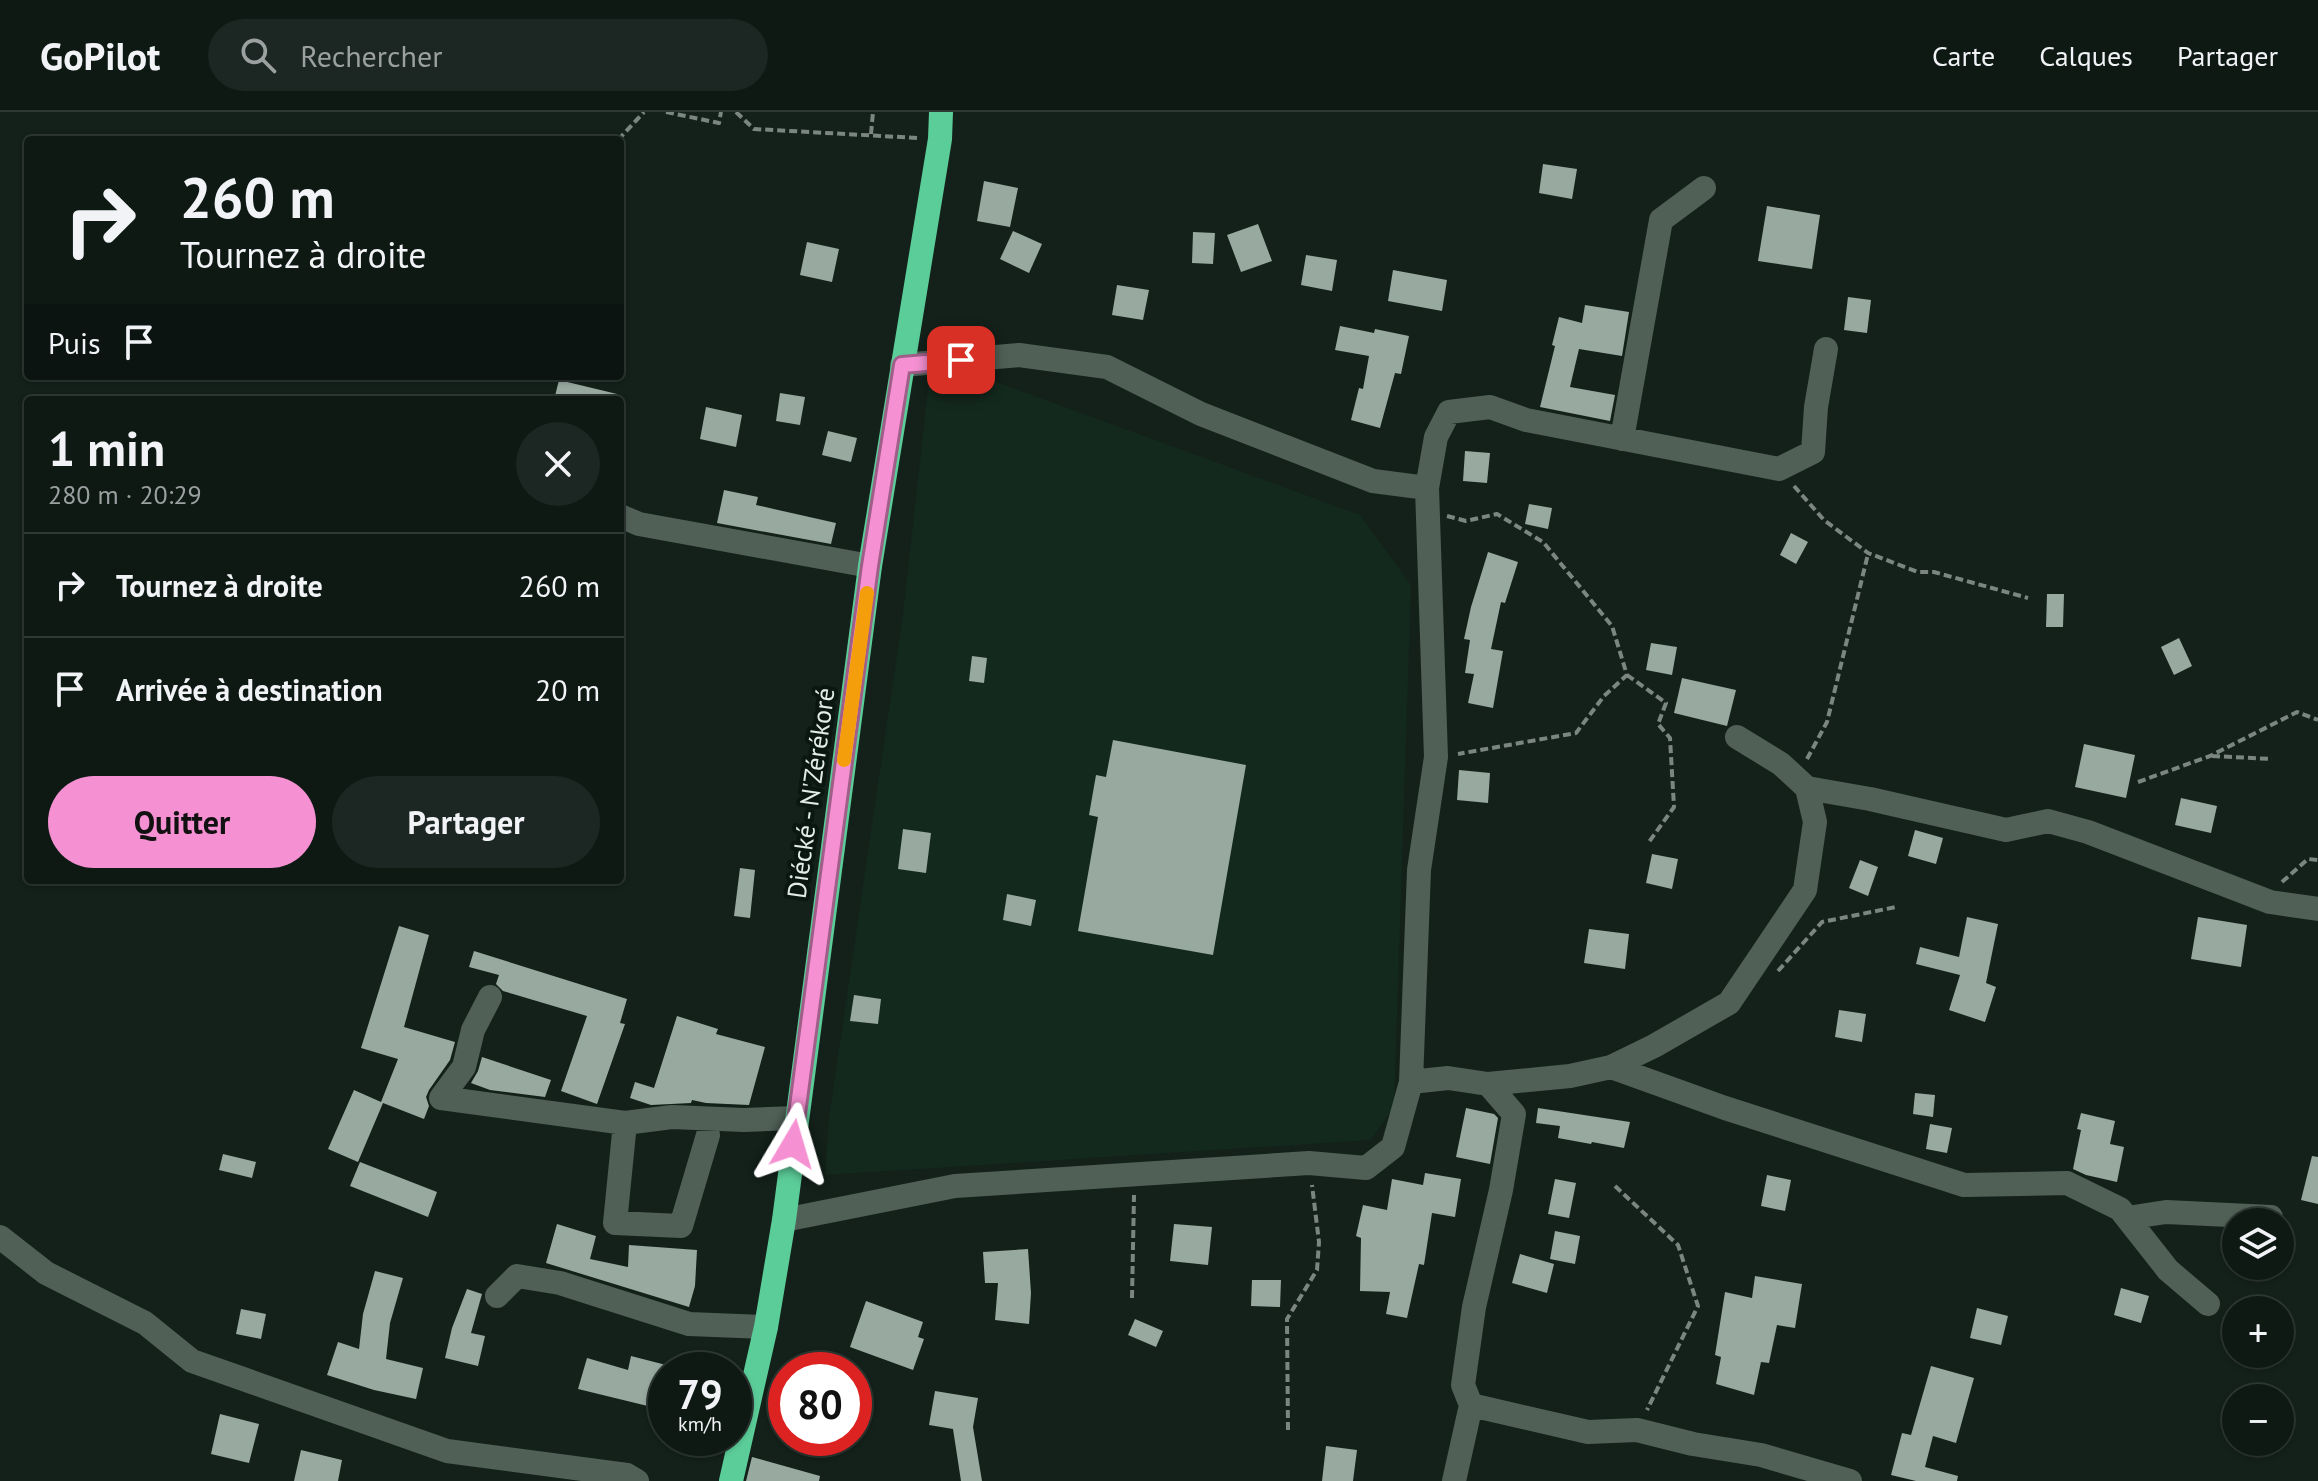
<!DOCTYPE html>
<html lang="fr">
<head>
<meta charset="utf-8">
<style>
  :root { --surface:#0e1914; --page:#1c2622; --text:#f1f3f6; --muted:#9ba0a0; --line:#2e3834; --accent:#f591d2 }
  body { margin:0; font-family:"PT Sans",sans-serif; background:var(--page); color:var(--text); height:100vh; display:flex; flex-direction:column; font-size:30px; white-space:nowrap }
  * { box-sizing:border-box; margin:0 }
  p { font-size:26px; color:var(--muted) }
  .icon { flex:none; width:44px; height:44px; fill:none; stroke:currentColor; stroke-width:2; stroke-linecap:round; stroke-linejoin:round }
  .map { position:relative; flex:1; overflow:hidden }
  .side { position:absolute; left:24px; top:284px; width:600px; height:488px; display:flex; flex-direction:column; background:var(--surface); border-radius:8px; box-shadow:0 2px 6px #0004,0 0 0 2px var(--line) }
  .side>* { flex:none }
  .banner { position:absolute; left:24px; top:24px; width:600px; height:244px; border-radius:8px; box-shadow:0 2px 6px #0004,0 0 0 2px var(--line); background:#0e1914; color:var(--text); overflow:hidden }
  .fabs { position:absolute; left:2222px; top:1096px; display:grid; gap:16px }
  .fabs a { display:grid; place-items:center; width:72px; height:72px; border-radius:50%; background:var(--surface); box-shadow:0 2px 6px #0004,0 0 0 2px var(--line); font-size:40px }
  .speed { position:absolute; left:648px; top:1240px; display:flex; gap:16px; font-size:40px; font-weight:700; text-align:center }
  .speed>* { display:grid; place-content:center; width:104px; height:104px; border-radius:50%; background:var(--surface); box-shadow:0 2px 6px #0004,0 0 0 2px var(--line); line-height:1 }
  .speed small { font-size:20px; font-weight:400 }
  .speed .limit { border:12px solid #d22; background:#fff; color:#111 }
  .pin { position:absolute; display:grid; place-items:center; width:68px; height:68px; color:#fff; margin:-34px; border-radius:16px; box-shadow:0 4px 12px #0006 }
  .me { position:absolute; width:88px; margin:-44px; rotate:7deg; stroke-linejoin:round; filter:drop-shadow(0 0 6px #0008) }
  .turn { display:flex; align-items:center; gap:28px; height:168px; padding:0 24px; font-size:36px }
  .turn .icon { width:104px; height:104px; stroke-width:2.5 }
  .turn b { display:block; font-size:56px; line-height:68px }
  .then { display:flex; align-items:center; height:76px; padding:0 24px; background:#0003; gap:16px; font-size:30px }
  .round { display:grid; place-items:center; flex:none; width:84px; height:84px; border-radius:42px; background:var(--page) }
  .head { display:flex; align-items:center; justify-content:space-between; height:136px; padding:0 24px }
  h1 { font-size:48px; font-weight:700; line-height:60px }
  .primary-button { display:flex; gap:16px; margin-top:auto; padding:16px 24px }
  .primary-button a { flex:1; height:92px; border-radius:48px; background:var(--accent); color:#111; font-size:32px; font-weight:700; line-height:92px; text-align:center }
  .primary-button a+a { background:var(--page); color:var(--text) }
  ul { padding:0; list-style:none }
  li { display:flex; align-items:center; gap:24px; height:104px; padding:0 24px; border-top:2px solid var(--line) }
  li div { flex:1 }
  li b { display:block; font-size:30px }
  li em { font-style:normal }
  header { display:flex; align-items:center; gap:48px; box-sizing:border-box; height:112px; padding:0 40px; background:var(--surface); border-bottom:2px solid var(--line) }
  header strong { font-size:38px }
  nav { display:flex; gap:44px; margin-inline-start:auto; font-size:28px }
  .search { width:560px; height:72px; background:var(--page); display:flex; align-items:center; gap:20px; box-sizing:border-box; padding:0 28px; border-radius:44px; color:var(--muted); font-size:30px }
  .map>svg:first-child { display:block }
  .built { fill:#14291e }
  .building { fill:#98a9a0 }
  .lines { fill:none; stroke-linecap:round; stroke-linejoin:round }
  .path { stroke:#7b8680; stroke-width:4; stroke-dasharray:8 4; stroke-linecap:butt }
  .minor { stroke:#506057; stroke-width:24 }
  .highway { stroke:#5bcd99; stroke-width:24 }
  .route-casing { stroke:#9f5e88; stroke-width:20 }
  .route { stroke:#f591d2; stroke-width:14 }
  .slow { stroke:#f59e0b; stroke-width:14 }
  .labels { text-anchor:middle; stroke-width:8; stroke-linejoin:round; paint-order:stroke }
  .street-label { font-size:26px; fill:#e3ece7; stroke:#0a1711 }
</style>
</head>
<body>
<header>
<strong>GoPilot</strong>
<div class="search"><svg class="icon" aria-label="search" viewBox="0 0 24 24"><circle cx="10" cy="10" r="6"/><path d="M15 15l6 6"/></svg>Rechercher</div>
<nav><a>Carte</a><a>Calques</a><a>Partager</a></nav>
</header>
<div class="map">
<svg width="2318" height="1369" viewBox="0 0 2318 1369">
  <rect width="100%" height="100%" fill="#13211a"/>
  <path class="built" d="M 961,257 L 1360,403 L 1411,473 L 1394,995 L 1371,1028 L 825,1063 L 829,1006 L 903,502 L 929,269 Z"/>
  <path class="building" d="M 1543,52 L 1577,57 L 1572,87 L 1539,81 Z
    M 984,69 L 1018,76 L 1010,115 L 977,109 Z
    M 1767,94 L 1820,103 L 1812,157 L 1758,149 Z
    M 1258,112 L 1272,149 L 1241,160 L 1227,123 Z
    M 1013,119 L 1042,132 L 1029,161 L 1000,147 Z
    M 1193,120 L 1215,121 L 1213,152 L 1192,151 Z
    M 807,130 L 839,137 L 832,170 L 800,163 Z
    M 1306,143 L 1337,148 L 1332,179 L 1301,173 Z
    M 1393,158 L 1447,168 L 1442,199 L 1388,189 Z
    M 1117,173 L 1149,178 L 1143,208 L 1112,203 Z
    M 1848,185 L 1871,188 L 1867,221 L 1844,218 Z
    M 1585,193 L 1629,200 L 1622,244 L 1579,237 L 1570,275 L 1615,283 L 1610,309 L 1540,295 L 1555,234 L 1552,233 L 1559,205 L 1582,211 Z
    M 1340,214 L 1374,221 L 1375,217 L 1409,224 L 1401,262 L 1395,261 L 1380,316 L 1351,308 L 1359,276 L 1363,277 L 1369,244 L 1335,238 Z
    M 559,268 L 617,282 L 617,288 L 554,288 Z
    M 780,281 L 805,285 L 800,313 L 776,309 Z
    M 706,295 L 742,303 L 736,335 L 700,327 Z
    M 828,319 L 857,326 L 851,350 L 822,343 Z
    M 1465,339 L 1490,341 L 1487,371 L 1463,369 Z
    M 724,378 L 758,385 L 756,393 L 836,411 L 831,432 L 717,411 Z
    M 1529,392 L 1552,396 L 1548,417 L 1525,412 Z
    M 1791,421 L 1808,430 L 1796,452 L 1780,443 Z
    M 1488,440 L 1518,450 L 1505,491 L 1501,490 L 1491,537 L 1503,539 L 1493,596 L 1468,591 L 1474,562 L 1465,561 L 1470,528 L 1464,527 L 1471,495 Z
    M 2047,482 L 2064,482 L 2063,515 L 2046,515 Z
    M 2179,526 L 2192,554 L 2174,563 L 2161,535 Z
    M 1651,531 L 1677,535 L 1672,563 L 1646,558 Z
    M 972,544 L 987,546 L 984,571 L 969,569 Z
    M 1682,566 L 1736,578 L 1727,614 L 1674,601 Z
    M 1113,628 L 1246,653 L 1213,843 L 1078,819 L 1098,705 L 1089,703 L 1096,663 L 1106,665 Z
    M 2084,632 L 2135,643 L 2126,686 L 2075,675 Z
    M 1459,658 L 1490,661 L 1488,691 L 1457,688 Z
    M 2181,686 L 2217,694 L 2211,721 L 2175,713 Z
    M 903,717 L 931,721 L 926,761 L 898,757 Z
    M 1915,718 L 1943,726 L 1936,752 L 1908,744 Z
    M 1652,742 L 1678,747 L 1672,777 L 1646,771 Z
    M 1860,748 L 1878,755 L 1868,784 L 1849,776 Z
    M 740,756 L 755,758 L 750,806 L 734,804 Z
    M 1007,782 L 1036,788 L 1031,814 L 1003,808 Z
    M 1967,805 L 1998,812 L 1986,871 L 1996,875 L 1985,910 L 1949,898 L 1960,863 L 1916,852 L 1920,835 L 1959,845 Z
    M 2198,805 L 2247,813 L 2241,855 L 2191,847 Z
    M 399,814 L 429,823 L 404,915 L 455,930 L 450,948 L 429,978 L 426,985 L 429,994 L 424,1007 L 383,991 L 358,1050 L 328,1037 L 354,978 L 381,990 L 398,947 L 361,936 Z
    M 1589,817 L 1629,822 L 1625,857 L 1584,851 Z
    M 474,839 L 627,887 L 620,911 L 625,912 L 597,992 L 561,979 L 587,904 L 503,879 L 496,872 L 499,863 L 469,855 Z
    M 854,883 L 881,887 L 878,912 L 850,909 Z
    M 1839,898 L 1866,902 L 1862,930 L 1835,925 Z
    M 677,904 L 718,917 L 716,922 L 765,935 L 749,993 L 706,991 L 692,988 L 691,991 L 651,993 L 630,986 L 635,970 L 654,976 Z
    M 482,945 L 551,968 L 545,985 L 490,978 L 471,971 L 478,959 Z
    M 1915,981 L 1935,983 L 1933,1005 L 1913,1002 Z
    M 1466,996 L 1494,1002 L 1498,1006 L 1490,1052 L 1456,1045 Z
    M 1538,996 L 1630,1010 L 1624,1036 L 1592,1030 L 1591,1032 L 1558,1026 L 1560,1014 L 1536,1011 Z
    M 2081,1001 L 2115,1009 L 2110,1032 L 2124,1035 L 2117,1070 L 2086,1063 L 2073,1057 L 2081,1018 L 2077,1017 Z
    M 1930,1012 L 1952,1016 L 1947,1041 L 1926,1037 Z
    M 223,1042 L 256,1050 L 252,1066 L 219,1058 Z
    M 2312,1044 L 2318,1045 L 2318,1092 L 2301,1088 Z
    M 360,1050 L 437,1080 L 428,1105 L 350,1074 Z
    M 1425,1061 L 1461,1067 L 1455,1105 L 1432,1101 L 1424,1153 L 1419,1152 L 1407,1206 L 1386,1202 L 1390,1180 L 1360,1179 L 1361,1126 L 1356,1124 L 1363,1093 L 1387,1098 L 1392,1067 L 1423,1073 Z
    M 1767,1063 L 1791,1068 L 1785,1099 L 1761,1094 Z
    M 1555,1067 L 1576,1071 L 1569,1106 L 1548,1102 Z
    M 557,1112 L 596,1124 L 590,1147 L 628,1155 L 629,1133 L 697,1138 L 695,1174 L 689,1195 L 546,1151 Z
    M 1174,1112 L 1212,1115 L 1208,1153 L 1170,1149 Z
    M 1555,1119 L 1580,1124 L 1575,1152 L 1550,1147 Z
    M 1028,1137 L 1031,1181 L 1029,1212 L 995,1208 L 998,1171 L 985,1171 L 983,1140 Z
    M 1520,1142 L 1554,1152 L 1547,1181 L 1512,1171 Z
    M 375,1159 L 403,1166 L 390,1211 L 386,1247 L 423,1256 L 416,1287 L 374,1278 L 327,1263 L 338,1230 L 359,1237 L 363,1202 Z
    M 1755,1164 L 1802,1172 L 1795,1216 L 1777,1213 L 1769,1251 L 1761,1250 L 1754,1283 L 1716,1272 L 1721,1245 L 1715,1243 L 1725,1180 L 1752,1186 Z
    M 1252,1168 L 1281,1168 L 1280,1195 L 1251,1194 Z
    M 2121,1176 L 2149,1184 L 2141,1211 L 2114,1203 Z
    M 467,1177 L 482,1182 L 471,1221 L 485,1224 L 478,1254 L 445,1246 L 452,1216 Z
    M 866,1189 L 923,1210 L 918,1225 L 924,1227 L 913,1258 L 850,1235 Z
    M 1977,1196 L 2008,1204 L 2001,1233 L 1970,1226 Z
    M 241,1197 L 266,1202 L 261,1227 L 236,1222 Z
    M 1135,1207 L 1163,1219 L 1156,1235 L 1128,1223 Z
    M 631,1244 L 670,1254 L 669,1258 L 666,1258 L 666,1287 L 662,1286 L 660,1297 L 578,1277 L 587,1246 L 628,1258 Z
    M 1931,1254 L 1974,1266 L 1956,1331 L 1933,1324 L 1925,1355 L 1958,1364 L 1957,1369 L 1916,1369 L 1891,1363 L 1902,1321 L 1911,1323 Z
    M 935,1279 L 978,1286 L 973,1315 L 982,1369 L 961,1369 L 953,1317 L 929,1313 Z
    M 220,1302 L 259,1312 L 249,1351 L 211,1342 Z
    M 1326,1334 L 1357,1338 L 1353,1369 L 1322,1369 Z
    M 301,1338 L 342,1348 L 338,1369 L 294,1369 Z
    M 752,1345 L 820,1364 L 819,1369 L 746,1369 Z"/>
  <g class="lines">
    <path class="path" d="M 666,0 L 719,11 L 721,0
      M 736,0 L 754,17 L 918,26
      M 871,22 L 873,0
      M 618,28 L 644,0
      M 1794,374 L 1824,408 L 1868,441 L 1918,460 L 1934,460 L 2028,486
      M 1447,404 L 1466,409 L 1497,402 L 1543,430 L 1612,514 L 1627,563 L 1604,584 L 1576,621 L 1458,642
      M 1627,563 L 1666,591 L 1658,612 L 1670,626 L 1674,695 L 1649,730
      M 2212,644 L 2272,647
      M 1807,647 L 1827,610 L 1868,442
      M 2138,670 L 2210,644 L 2297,600 L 2318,608
      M 2282,770 L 2308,747 L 2318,748
      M 1778,859 L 1822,810 L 1896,795
      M 1615,1074 L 1678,1133 L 1698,1194 L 1647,1298
      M 1132,1186 L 1134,1083
      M 1288,1318 L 1287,1207 L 1317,1158 L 1319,1130 L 1312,1073"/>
    <path class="minor" d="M 902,253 L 1019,243 L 1107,255 L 1201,302 L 1373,369 L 1427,376 L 1436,645 L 1419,758 L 1411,970
      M 1622,327 L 1661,108 L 1704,76
      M 1427,376 L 1436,325 L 1449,300 L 1490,295 L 1526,308 L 1779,357 L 1813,340 L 1816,295 L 1826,237
      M 620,404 L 639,412 L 870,454
      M 1737,625 L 1781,652 L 1807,676
      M 490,885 L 473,918 L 464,955 L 441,986 L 625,1011 L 672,1005 L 744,1008 L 796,1006
      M 1611,955 L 1725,996 L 1964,1073 L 2067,1071 L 2120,1097 L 2168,1158 L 2208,1192
      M 1488,972 L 1570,964 L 1611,955 L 1654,934 L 1729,891 L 1805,778 L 1815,710 L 1807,676 L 1870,687 L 2006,718 L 2048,709 L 2088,720 L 2270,790 L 2318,797
      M 625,1011 L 615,1111 L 681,1114 L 708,1023
      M 2127,1106 L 2166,1100 L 2271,1105
      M 784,1108 L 955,1074 L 1309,1051 L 1366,1056 L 1393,1035 L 1411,970 L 1448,966 L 1488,972 L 1514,1002 L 1501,1078 L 1474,1195 L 1463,1273 L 1471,1293 L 1588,1320 L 1637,1318 L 1693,1332 L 1761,1343 L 1850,1369
      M 0,1125 L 46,1161 L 145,1211 L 192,1249 L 447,1339 L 627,1363 L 637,1369
      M 497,1184 L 517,1164 L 560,1171 L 689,1212 L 766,1215
      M 1454,1369 L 1471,1293"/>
    <path class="highway" d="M 731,1369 L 766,1215 L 784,1108 L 870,454 L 940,27 L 941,0"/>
  </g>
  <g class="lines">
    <g class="route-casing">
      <path id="route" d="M 793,1032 L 870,454 L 902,253 L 961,248"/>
    </g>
    <use href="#route" class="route"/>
    <path class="slow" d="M 844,648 L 867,481"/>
  </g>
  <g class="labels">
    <g class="street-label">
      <text transform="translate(811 681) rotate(-82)" y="9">Diécké - N'Zérékoré</text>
    </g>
  </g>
</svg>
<div class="fabs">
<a><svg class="icon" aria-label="layers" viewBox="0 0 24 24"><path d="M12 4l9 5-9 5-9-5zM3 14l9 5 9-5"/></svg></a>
<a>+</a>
<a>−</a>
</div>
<div class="speed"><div>79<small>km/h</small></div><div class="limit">80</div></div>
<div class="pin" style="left:961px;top:248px;background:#d93025"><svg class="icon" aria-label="arrive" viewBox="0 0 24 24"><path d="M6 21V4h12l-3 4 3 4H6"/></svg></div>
<svg class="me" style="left:793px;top:1032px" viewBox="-20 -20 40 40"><path d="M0-17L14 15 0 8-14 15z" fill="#f591d2" stroke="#fff" stroke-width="4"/></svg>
<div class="banner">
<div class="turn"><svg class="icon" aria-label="right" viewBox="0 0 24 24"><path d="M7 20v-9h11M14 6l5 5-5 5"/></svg><div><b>260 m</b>Tournez à droite</div></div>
<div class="then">Puis<svg class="icon" aria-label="arrive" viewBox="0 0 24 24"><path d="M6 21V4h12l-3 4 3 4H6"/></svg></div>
</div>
<section class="side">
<div class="head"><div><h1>1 min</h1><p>280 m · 20:29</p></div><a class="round"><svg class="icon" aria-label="close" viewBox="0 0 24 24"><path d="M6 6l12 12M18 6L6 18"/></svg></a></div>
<ul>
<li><svg class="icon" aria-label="right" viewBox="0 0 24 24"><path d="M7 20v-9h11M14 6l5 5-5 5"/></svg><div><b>Tournez à droite</b></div><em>260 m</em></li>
<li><svg class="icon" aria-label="arrive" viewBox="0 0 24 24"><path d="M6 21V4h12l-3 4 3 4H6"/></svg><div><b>Arrivée à destination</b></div><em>20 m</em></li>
</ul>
<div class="primary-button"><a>Quitter</a><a>Partager</a></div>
</section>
</div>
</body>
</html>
